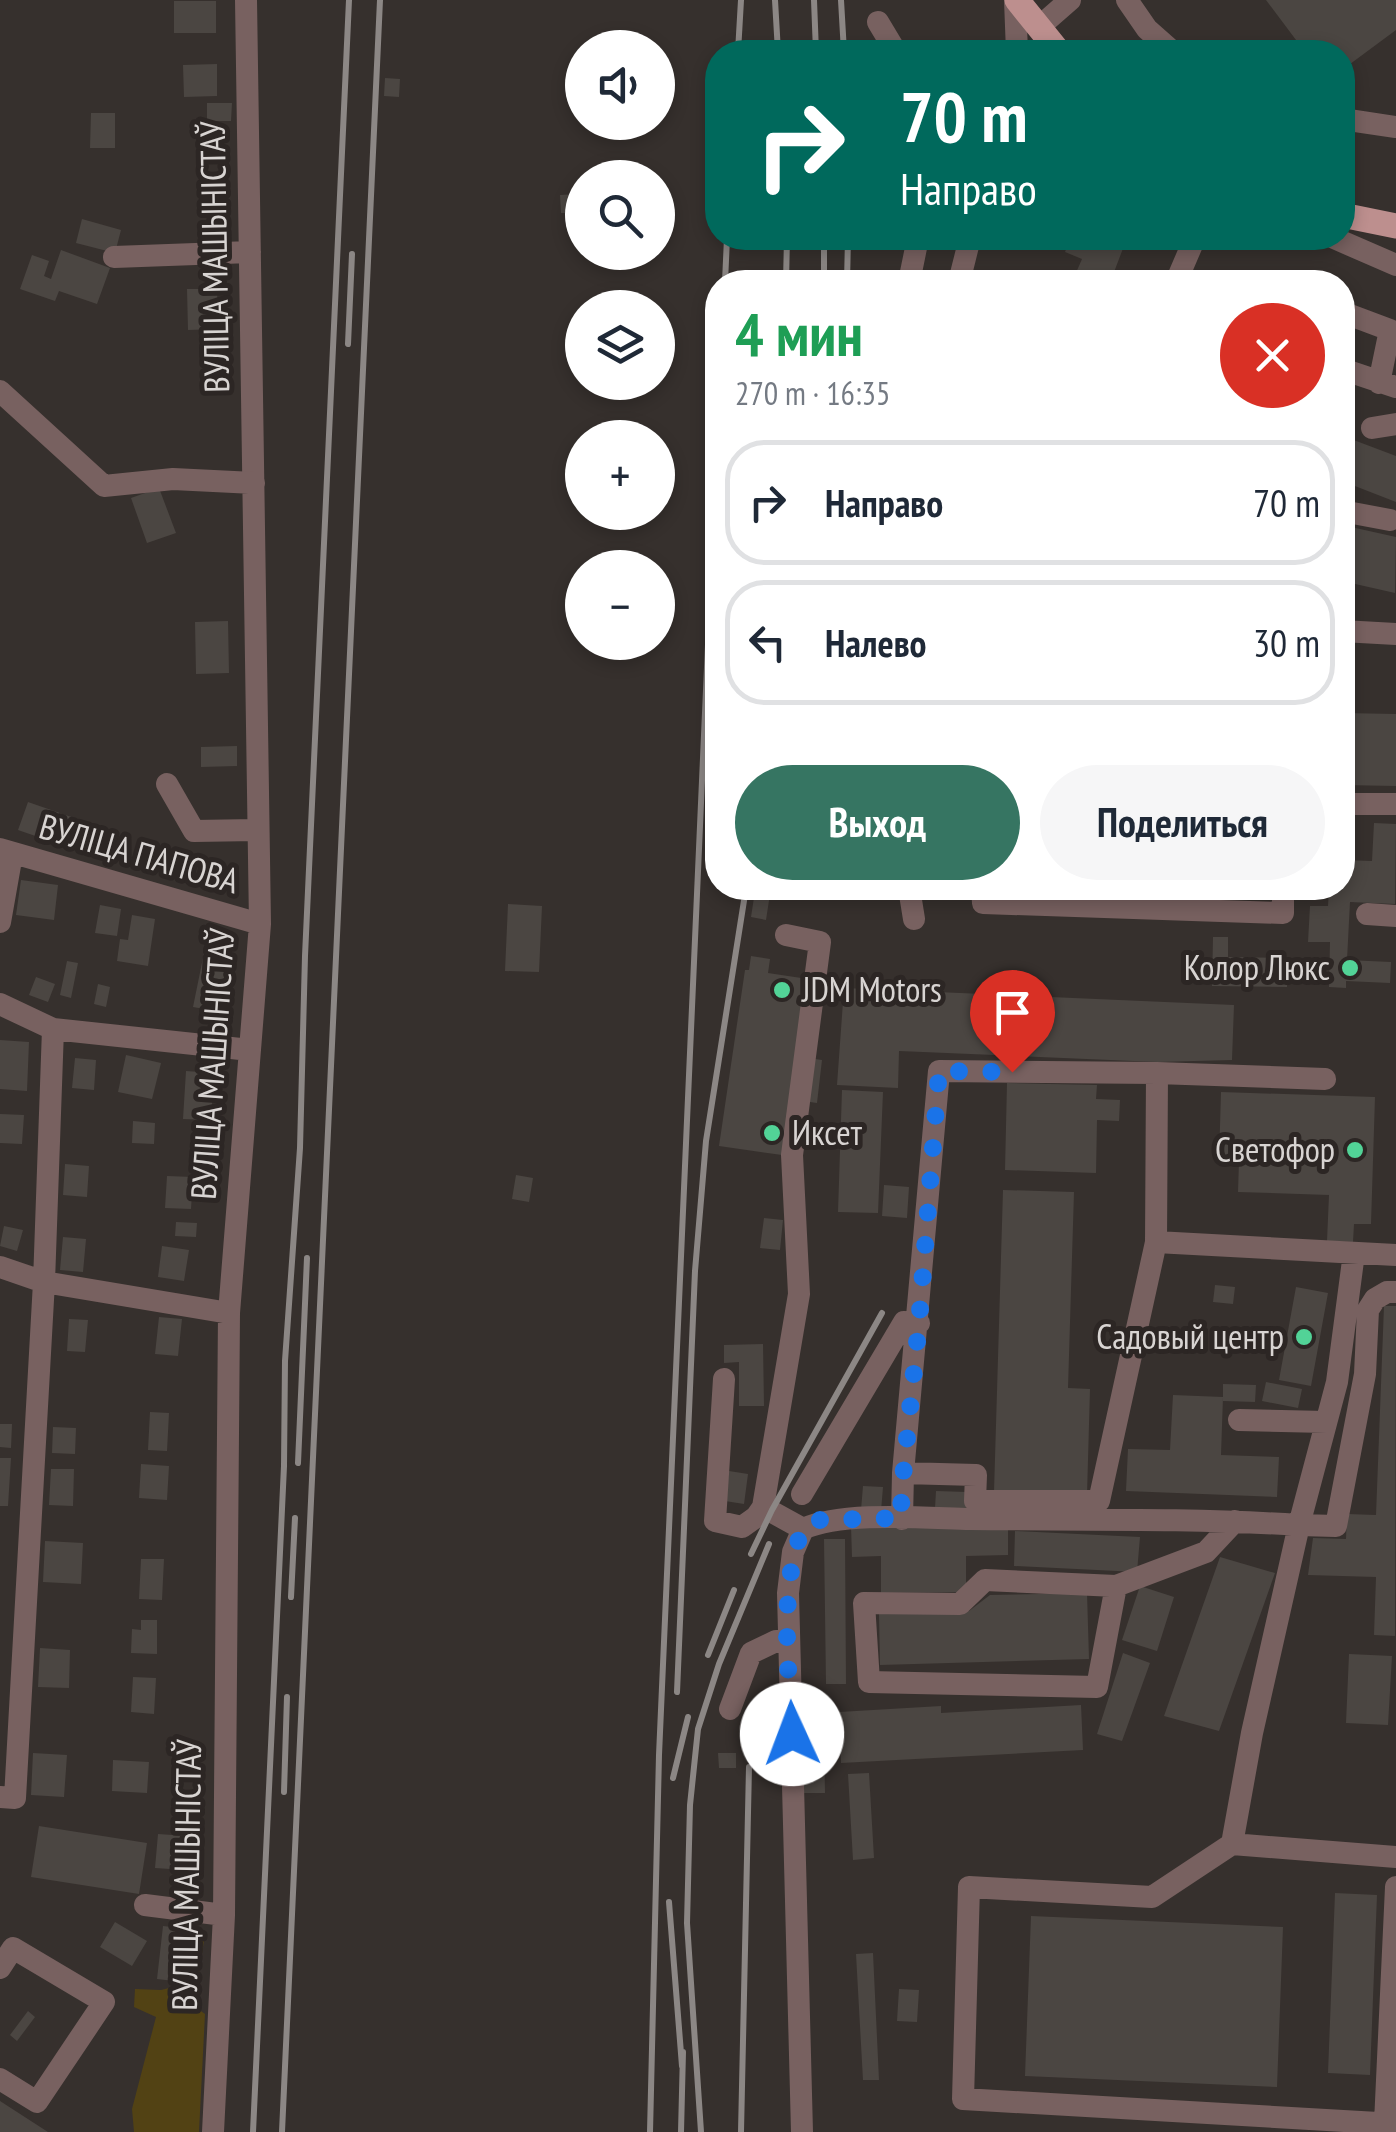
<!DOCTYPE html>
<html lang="ru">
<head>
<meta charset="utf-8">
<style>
  :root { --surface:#fff; --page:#f6f6f7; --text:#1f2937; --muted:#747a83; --line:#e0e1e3; --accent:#367562 }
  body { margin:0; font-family:"PT Sans Narrow",sans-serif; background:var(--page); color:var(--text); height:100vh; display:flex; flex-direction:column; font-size:38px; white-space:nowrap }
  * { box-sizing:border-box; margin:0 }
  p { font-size:32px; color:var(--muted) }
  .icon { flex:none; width:55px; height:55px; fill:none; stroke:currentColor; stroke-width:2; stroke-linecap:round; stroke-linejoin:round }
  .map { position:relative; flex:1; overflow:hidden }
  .panel { position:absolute; left:705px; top:270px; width:650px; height:630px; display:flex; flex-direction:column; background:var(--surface); border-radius:40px; box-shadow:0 5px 15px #0003 }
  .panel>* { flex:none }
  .top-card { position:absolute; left:705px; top:40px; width:650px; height:210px; border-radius:40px; box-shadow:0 5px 15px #0003; background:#00695c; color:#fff; overflow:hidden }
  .fabs { position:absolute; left:565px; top:30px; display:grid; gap:20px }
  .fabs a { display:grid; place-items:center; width:110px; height:110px; border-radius:50%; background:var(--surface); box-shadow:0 5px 15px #0003; font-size:50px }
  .pin { position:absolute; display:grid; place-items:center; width:85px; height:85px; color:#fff; margin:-102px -42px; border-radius:50% 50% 50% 0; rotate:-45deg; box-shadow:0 0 10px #0007 }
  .pin .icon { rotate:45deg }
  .me { position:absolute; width:110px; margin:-55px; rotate:358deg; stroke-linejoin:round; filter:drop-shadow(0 0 8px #0008) }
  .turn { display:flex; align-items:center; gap:35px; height:210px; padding:0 30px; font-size:45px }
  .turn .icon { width:130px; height:130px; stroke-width:2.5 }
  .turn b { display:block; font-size:70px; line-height:85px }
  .round { display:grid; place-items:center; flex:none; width:105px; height:105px; border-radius:52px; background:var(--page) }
  .overview { display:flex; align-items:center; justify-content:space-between; height:170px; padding:0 30px }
  h1 { font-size:60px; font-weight:700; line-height:75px; color:#1e9e55 }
  .cta { display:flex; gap:20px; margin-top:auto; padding:20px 30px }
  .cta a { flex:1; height:115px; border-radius:60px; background:var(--accent); color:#fff; font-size:40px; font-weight:700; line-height:115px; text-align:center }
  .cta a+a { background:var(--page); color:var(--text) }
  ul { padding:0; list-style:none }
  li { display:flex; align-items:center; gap:30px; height:125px; margin:0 20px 15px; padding:0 10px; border:5px solid var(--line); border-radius:40px }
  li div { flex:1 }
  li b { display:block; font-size:38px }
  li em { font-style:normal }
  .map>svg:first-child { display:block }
  .green { fill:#524214 }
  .building { fill:#4b4642 }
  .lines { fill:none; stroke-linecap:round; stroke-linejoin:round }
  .minor { stroke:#786160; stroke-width:22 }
  .major { stroke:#bd8f8e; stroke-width:25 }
  .rail { stroke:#8c8785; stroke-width:6 }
  .route { stroke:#1a73e8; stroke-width:18; stroke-dasharray:0 32.4 }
  .poi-dot { fill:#52d397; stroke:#2c2624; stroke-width:4 }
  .labels { text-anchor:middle; stroke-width:10; stroke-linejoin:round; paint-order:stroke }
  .street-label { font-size:35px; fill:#d8d4d2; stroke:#2c2624 }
  .poi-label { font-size:35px; fill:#d8d4d2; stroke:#2c2624; text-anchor:end }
</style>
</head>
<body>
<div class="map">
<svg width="1396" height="2132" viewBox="0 0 1396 2132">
  <rect width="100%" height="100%" fill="#36302d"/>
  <path class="green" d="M 184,1928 L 204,1940 L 194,2006 L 205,2014 L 199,2132 L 134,2132 L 132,2109 L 156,2017 L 134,2007 L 135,1989 L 161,1990 L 177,1986 Z"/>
  <path class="building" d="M 1266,0 L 1396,0 L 1396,30 L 1342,70 L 1342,52 L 1305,52 Z
    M 174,1 L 216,1 L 216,33 L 174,33 Z
    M 217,64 L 217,96 L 184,97 L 183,65 Z
    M 385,78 L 400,79 L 399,97 L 384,96 Z
    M 207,103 L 232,103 L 231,121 L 207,121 Z
    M 91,113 L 115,113 L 115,148 L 90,148 Z
    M 576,194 L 577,213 L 561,213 L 560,195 Z
    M 82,219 L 121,230 L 115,253 L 76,243 Z
    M 1070,238 L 1127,238 L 1111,280 L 1089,272 L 1085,282 L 1072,282 L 1082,259 L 1065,252 Z
    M 61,250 L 110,268 L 97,304 L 59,291 L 55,301 L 20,289 L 32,255 L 49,261 L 44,276 L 51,279 Z
    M 187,289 L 217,289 L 218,329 L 188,330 Z
    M 1351,439 L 1396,456 L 1396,502 L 1342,481 L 1342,460 Z
    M 159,488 L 176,533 L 147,543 L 131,498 Z
    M 1351,527 L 1396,537 L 1395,593 L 1342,581 L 1342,563 Z
    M 228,621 L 229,673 L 196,674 L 195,622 Z
    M 1342,713 L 1396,714 L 1396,786 L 1342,785 Z
    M 237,746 L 237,766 L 201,767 L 201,747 Z
    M 28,802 L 106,829 L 96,857 L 18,830 Z
    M 1374,823 L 1396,824 L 1395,904 L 1350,902 L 1347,960 L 1391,962 L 1390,983 L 1346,981 L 1346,988 L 1329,987 L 1330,942 L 1308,942 L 1310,906 L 1328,906 L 1329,888 L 1342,888 L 1342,860 L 1372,861 Z
    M 21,880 L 58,885 L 54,920 L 16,915 Z
    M 755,891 L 770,894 L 766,920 L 751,917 Z
    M 508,904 L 542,906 L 539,972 L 505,971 Z
    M 100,905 L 121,909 L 117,936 L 95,933 Z
    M 132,915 L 155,919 L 148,966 L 117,961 L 120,939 L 128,940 Z
    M 1213,937 L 1228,937 L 1228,957 L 1288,958 L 1287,987 L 1212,986 Z
    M 206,943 L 234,948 L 221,1012 L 193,1007 Z
    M 751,956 L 770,959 L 768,973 L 808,979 L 782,1155 L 719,1146 L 745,970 L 749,970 Z
    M 67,961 L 78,963 L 71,998 L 60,995 Z
    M 36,977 L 55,984 L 48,1002 L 29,995 Z
    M 98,984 L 110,987 L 106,1007 L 94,1004 Z
    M 844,988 L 1234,1005 L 1232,1060 L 1157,1062 L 899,1051 L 898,1088 L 837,1085 Z
    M 0,1040 L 29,1042 L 27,1091 L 0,1089 Z
    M 126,1055 L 161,1063 L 152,1099 L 118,1092 Z
    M 75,1058 L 96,1060 L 94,1090 L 72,1088 Z
    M 808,1058 L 822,1060 L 817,1103 L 803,1101 Z
    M 186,1071 L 214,1073 L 211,1120 L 183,1119 Z
    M 1007,1083 L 1097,1085 L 1096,1099 L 1120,1100 L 1119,1121 L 1097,1120 L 1096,1173 L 1005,1170 Z
    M 842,1090 L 883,1092 L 878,1213 L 838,1212 Z
    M 1221,1092 L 1375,1097 L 1371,1224 L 1354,1224 L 1353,1242 L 1327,1241 L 1329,1195 L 1238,1192 L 1239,1161 L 1219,1160 Z
    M 0,1114 L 24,1115 L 22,1144 L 0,1143 Z
    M 133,1121 L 155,1123 L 154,1144 L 132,1143 Z
    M 65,1164 L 89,1166 L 87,1197 L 63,1195 Z
    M 516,1175 L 533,1178 L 529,1202 L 512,1199 Z
    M 167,1176 L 193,1177 L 191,1209 L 165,1208 Z
    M 884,1185 L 909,1187 L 907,1218 L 882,1216 Z
    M 1003,1190 L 1074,1192 L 1068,1388 L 1090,1389 L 1087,1495 L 994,1492 Z
    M 764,1218 L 783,1220 L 780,1250 L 760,1248 Z
    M 176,1222 L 197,1223 L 196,1237 L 175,1236 Z
    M 4,1226 L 23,1230 L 17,1251 L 0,1246 Z
    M 63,1237 L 86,1239 L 83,1272 L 60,1270 Z
    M 162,1246 L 189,1250 L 184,1281 L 158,1277 Z
    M 1215,1285 L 1235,1287 L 1233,1304 L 1213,1302 Z
    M 1296,1287 L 1328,1293 L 1311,1386 L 1279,1380 Z
    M 1384,1306 L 1396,1306 L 1395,1636 L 1374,1635 L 1376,1577 L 1308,1575 L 1313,1538 L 1346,1539 L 1347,1514 L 1376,1515 Z
    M 159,1317 L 182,1319 L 178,1356 L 155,1354 Z
    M 69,1319 L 88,1320 L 85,1352 L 67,1351 Z
    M 763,1344 L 764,1406 L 739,1406 L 739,1362 L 724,1363 L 724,1345 Z
    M 1266,1382 L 1302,1389 L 1298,1408 L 1262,1401 Z
    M 1223,1384 L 1256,1385 L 1255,1402 L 1223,1401 Z
    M 1173,1395 L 1223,1397 L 1221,1455 L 1279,1457 L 1277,1497 L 1126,1491 L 1128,1449 L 1170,1450 Z
    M 150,1412 L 169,1413 L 167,1451 L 148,1450 Z
    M 0,1424 L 12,1424 L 11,1448 L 0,1447 Z
    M 53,1427 L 76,1428 L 75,1454 L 52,1453 Z
    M 0,1458 L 11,1458 L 8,1506 L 0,1506 Z
    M 141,1464 L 169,1466 L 167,1500 L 139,1498 Z
    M 51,1469 L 74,1469 L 73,1506 L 49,1505 Z
    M 729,1471 L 748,1474 L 744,1504 L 725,1501 Z
    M 863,1486 L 883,1487 L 881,1511 L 861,1510 Z
    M 936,1491 L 967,1492 L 966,1508 L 935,1508 Z
    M 1008,1524 L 1008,1555 L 966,1556 L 966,1592 L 881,1593 L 881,1556 L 852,1557 L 851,1526 Z
    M 1015,1531 L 1140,1537 L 1137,1572 L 1014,1566 Z
    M 824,1539 L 845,1539 L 846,1684 L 826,1684 Z
    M 45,1541 L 83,1543 L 81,1584 L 43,1582 Z
    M 1220,1557 L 1275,1573 L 1219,1731 L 1164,1716 Z
    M 141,1559 L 164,1559 L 162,1600 L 139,1599 Z
    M 1140,1586 L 1174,1597 L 1157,1651 L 1122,1640 Z
    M 1087,1593 L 1089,1659 L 880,1665 L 879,1614 L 969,1611 L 990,1595 Z
    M 141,1620 L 157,1620 L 157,1654 L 131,1653 L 132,1629 L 141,1630 Z
    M 40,1648 L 70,1650 L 69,1688 L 38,1687 Z
    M 1123,1653 L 1150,1663 L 1122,1741 L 1097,1734 Z
    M 1349,1654 L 1392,1656 L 1388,1725 L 1346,1723 Z
    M 133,1677 L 156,1678 L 154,1714 L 131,1712 Z
    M 823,1691 L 825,1793 L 802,1793 L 800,1692 Z
    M 1081,1705 L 1083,1750 L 841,1763 L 839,1712 L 941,1706 L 941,1713 Z
    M 33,1753 L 67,1755 L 64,1797 L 31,1795 Z
    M 718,1753 L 736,1753 L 736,1768 L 719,1768 Z
    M 113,1760 L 149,1762 L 147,1793 L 112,1791 Z
    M 869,1773 L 874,1858 L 853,1860 L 848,1774 Z
    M 39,1826 L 147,1843 L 139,1894 L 31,1877 Z
    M 158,1834 L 187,1836 L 185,1870 L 155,1868 Z
    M 1335,1893 L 1377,1895 L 1370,2075 L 1328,2073 Z
    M 1031,1916 L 1283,1927 L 1277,2087 L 1025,2076 Z
    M 115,1922 L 147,1941 L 132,1966 L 100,1947 Z
    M 163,1926 L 180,1928 L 174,1981 L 157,1979 Z
    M 873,1953 L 879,2080 L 863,2080 L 856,1954 Z
    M 899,1989 L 919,1990 L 917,2022 L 897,2021 Z
    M 28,2011 L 35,2017 L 17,2041 L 10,2035 Z
    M 0,2101 L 48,2132 L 0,2132 Z"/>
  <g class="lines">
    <path class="minor" d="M 1015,0 L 1017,52
      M 1127,0 L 1147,29 L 1173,52
      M 878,22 L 896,52
      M 1038,28 L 1070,0
      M 1342,119 L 1396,127
      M 1334,238 L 1396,265
      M 114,257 L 250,252
      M 909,282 L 918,238
      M 959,282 L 970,238
      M 1176,282 L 1194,240
      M 1342,312 L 1390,330 L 1379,383
      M 1342,369 L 1396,387
      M 0,391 L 104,486 L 173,479 L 254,483
      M 1372,428 L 1396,424
      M 1342,511 L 1390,520
      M 1342,631 L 1396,634
      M 167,784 L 194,831 L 258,830
      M 1342,804 L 1396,804
      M 0,849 L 260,924
      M 909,888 L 914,919
      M 982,888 L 983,903 L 1283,913 L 1283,888
      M 1367,914 L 1396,916
      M 0,922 L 12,854
      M 786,935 L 820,942 L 792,1155 L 799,1294 L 763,1507 L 803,1529
      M 0,1004 L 53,1029 L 250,1050
      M 1157,1073 L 1325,1079
      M 1156,1242 L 1396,1255
      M 0,1267 L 44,1282 L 229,1313
      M 1396,1292 L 1387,1292 L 1375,1299 L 1368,1310 L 1365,1374 L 1336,1526 L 1299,1525 L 1252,1733 L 1232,1844 L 1152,1897 L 969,1887 L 963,2099 L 1396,2124
      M 724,1379 L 715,1521 L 742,1527 L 756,1517 L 763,1507
      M 1239,1420 L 1326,1422
      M 802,1494 L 904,1322 L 919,1323
      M 902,1519 L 903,1473 L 939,1071 L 1157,1073 L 1156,1242 L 1099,1501 L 975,1501 L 976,1475 L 903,1473
      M 1116,1586 L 1097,1687 L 869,1682 L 864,1603 L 960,1604 L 985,1580 L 1116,1586 L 1206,1552 L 1235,1521
      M 730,1709 L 751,1653 L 776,1641 L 789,1641
      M 0,1797 L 15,1798 L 44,1282 L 53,1029
      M 1232,1844 L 1396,1857
      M 145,1905 L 224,1915
      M 0,1968 L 13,1948 L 104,2002 L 37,2102 L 0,2079
      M 1385,2123 L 1396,1887
      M 213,2132 L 224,1915 L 229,1313 L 260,924 L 246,0
      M 802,2132 L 788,1593 L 793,1552 L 803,1529 C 841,1511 926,1518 970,1519 C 1080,1520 1190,1518 1299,1525 L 1337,1382 L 1354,1253"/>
    <path class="major" d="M 1017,0 L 1059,52
      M 1342,215 L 1396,226"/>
    <path class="rail" d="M 775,0 L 778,52
      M 814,0 L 816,52
      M 841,0 L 844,52
      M 738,52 L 741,0
      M 725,282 L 727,238
      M 786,282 L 787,238
      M 824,282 L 824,238
      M 847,282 L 848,238
      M 348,344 L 352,254
      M 298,1463 L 307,1258
      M 751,1554 L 772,1510 L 882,1313
      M 291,1597 L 295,1518
      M 708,1655 L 734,1590
      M 677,1692 L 695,1271 L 706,1141 L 746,888
      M 673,1778 L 688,1717
      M 284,1792 L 287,1697
      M 669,1902 L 682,2066
      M 253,2132 L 284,1466 L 285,1361 L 300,1148 L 305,956 L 349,0
      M 282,2132 L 380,0
      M 650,2132 L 659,1755 L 718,418
      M 681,2132 L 683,2052
      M 701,2132 L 687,1923 L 690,1805 L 698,1729 L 719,1664 L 769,1544
      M 741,2132 L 749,1767"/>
  </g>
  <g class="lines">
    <path class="route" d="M 792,1734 C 789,1670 778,1587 803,1528 L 820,1520 L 902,1518 L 901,1496 L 919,1323 L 939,1071 L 1012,1072"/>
  </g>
  <g class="poi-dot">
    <circle cx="1350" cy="968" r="10"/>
    <circle cx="782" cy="990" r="10"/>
    <circle cx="772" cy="1133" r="10"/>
    <circle cx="1355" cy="1150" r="10"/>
    <circle cx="1304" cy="1337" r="10"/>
  </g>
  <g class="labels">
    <g class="street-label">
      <text transform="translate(215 257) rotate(-91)" y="12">ВУЛІЦА МАШЫНІСТАЎ</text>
      <text transform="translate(139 854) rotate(16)" y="12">ВУЛІЦА ПАПОВА</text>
      <text transform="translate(213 1064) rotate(-86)" y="12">ВУЛІЦА МАШЫНІСТАЎ</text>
      <text transform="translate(187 1875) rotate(-89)" y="12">ВУЛІЦА МАШЫНІСТАЎ</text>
    </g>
    <g class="poi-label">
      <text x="1330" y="980">Колор Люкс</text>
      <text x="802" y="1002" text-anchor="start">JDM Motors</text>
      <text x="792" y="1145" text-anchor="start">Иксет</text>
      <text x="1335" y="1162">Светофор</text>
      <text x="1284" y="1349">Садовый центр</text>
    </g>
  </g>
</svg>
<div class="fabs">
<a><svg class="icon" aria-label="sound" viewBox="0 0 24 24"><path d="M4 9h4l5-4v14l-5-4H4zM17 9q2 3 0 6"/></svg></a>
<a><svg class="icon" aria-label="search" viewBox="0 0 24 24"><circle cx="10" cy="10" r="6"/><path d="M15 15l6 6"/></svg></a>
<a><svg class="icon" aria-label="layers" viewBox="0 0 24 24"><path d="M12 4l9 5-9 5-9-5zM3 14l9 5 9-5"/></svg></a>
<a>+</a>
<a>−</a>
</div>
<div class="pin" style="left:1012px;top:1072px;background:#d93025"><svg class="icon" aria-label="arrive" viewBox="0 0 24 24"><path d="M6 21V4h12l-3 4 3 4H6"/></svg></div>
<svg class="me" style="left:792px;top:1734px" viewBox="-20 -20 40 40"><circle r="19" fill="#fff"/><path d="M0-13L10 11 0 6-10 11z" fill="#1a73e8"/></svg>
<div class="top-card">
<div class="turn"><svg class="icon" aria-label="right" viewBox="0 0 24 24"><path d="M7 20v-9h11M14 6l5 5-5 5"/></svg><div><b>70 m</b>Направо</div></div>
</div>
<section class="panel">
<div class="overview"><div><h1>4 мин</h1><p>270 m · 16:35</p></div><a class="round" style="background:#d93025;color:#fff"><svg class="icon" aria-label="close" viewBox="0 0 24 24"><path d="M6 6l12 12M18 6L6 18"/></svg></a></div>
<ul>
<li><svg class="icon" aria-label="right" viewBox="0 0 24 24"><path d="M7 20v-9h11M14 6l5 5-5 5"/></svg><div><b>Направо</b></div><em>70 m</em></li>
<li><svg class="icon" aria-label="left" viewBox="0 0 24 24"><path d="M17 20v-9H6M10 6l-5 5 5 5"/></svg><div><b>Налево</b></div><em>30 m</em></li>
</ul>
<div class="cta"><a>Выход</a><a>Поделиться</a></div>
</section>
</div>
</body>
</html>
